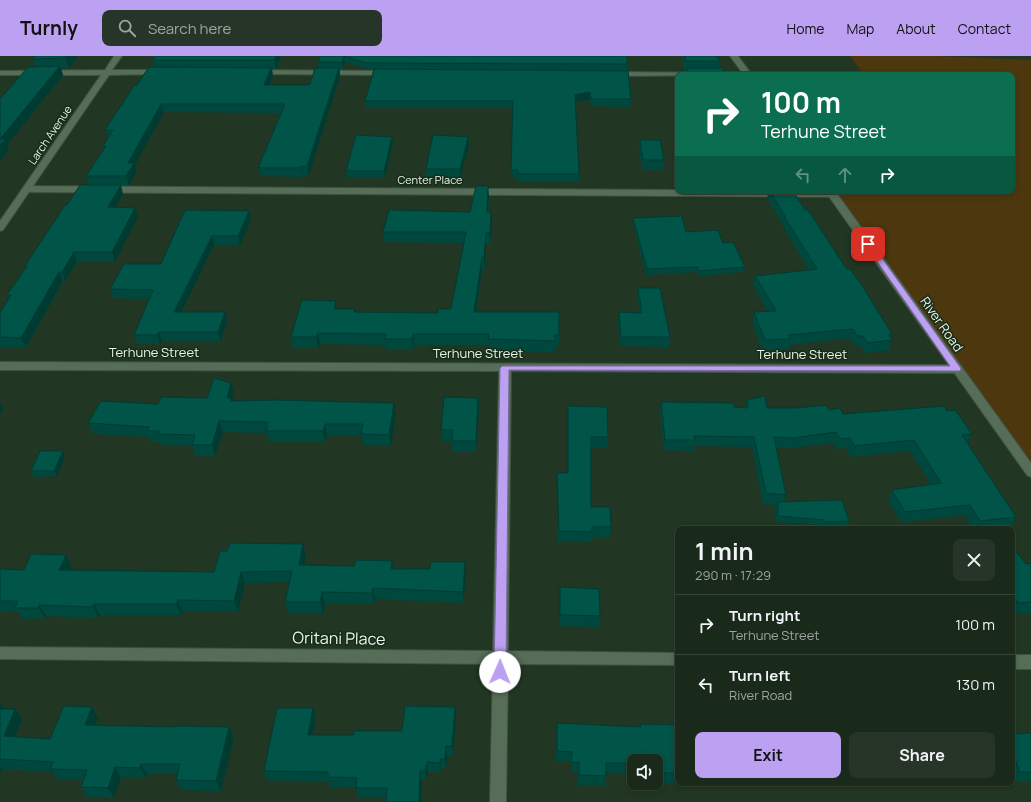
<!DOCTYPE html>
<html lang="en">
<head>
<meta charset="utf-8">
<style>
  :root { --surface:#19291a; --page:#263527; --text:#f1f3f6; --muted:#9fa6a2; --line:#374539; --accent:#bca0f2 }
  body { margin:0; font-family:Manrope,sans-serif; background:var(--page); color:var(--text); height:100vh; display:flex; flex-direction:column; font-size:15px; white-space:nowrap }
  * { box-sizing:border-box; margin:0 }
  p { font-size:13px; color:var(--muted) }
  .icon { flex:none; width:22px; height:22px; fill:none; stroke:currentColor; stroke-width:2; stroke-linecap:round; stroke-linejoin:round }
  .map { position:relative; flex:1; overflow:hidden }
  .side { position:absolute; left:675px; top:470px; width:340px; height:260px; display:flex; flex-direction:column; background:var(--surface); border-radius:8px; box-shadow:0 2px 6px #0003,0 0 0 1px var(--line) }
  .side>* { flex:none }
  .hud { position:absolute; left:675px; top:16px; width:340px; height:122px; border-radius:8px; box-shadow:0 2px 6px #0003,0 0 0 1px var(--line); background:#0b6e4f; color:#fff; overflow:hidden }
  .fabs { position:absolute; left:627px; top:698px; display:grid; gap:8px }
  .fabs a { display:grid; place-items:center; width:36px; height:36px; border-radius:8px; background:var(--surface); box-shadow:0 2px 6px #0003,0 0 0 1px var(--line); font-size:20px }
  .pin { position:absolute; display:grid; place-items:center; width:34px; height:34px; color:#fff; margin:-17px; border-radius:8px; box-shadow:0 2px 6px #0006 }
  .me { position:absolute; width:44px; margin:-22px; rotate:1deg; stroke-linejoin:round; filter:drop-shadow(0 0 3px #0008) }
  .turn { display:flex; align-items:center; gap:14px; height:84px; padding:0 20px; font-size:18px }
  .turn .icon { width:52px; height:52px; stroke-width:2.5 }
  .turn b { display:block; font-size:28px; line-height:34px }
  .lanes { display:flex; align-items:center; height:38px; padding:0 20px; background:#0003; justify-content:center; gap:20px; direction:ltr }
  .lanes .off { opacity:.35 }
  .round { display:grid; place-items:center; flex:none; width:42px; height:42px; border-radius:8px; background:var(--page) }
  .headline { display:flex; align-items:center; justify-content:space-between; height:68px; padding:0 20px }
  h1 { font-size:24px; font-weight:700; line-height:30px }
  .cta { display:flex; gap:8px; margin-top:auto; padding:8px 20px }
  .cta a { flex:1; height:46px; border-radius:8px; background:var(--accent); color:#111; font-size:16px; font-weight:700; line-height:46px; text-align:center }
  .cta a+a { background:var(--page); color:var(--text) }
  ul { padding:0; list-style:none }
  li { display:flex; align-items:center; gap:12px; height:60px; padding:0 20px; border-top:1px solid var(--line) }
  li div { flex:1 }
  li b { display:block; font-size:15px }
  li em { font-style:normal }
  header { display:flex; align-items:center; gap:24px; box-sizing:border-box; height:56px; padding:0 20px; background:var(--accent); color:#111 }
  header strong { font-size:19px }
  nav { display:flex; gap:22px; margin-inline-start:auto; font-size:14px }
  .search { width:280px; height:36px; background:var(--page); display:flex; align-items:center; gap:10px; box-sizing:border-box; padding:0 14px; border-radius:8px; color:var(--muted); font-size:15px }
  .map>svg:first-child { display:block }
  .green { fill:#4c370e }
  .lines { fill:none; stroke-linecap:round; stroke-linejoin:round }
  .street-casing { stroke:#3f5241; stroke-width:2 }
  .secondary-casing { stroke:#3f5241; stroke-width:2 }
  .street { fill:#566d57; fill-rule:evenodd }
  .secondary { fill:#566d57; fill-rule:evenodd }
  .wall { fill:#00483e }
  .shaded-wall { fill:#003b32 }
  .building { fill:#005448; stroke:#003b32 }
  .route { fill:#bca0f2; stroke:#7a689d }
  .labels { text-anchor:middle; stroke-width:3; stroke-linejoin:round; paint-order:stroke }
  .far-street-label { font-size:11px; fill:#eaf7ea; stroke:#172c19 }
  .street-label { font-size:13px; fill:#eaf7ea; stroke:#172c19 }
  .near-street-label { font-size:16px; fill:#eaf7ea; stroke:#172c19 }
</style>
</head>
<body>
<header>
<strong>Turnly</strong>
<div class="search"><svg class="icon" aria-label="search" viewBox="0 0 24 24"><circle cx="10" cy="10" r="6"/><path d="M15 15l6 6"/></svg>Search here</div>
<nav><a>Home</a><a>Map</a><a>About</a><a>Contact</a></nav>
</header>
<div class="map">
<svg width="1031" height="746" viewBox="0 0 1031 746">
  <rect width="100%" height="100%" fill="#213723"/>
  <path class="green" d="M 850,0 L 935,0 L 1031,4 L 1031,416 L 830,135 L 1012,135 L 1012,19 L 864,19 Z"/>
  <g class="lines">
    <g class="street-casing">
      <path id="street" d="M 114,0 L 122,0 L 112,14 L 161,14 L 165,16 L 161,18 L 109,19 L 33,130 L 833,135 L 838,138 L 833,141 L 29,136 L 3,174 L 0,175 L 0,165 L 101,19 L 0,19 L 0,15 L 105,14 Z
        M 254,14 L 389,15 L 393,17 L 389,19 L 257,18 L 253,16 Z
        M 610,16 L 748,17 L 752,19 L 613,20 L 609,18 Z
        M 0,306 L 957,309 L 961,310 L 963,313 L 961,316 L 957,317 L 511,315 L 508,595 L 678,597 L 678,609 L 508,608 L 506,746 L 490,746 L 493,608 L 0,603 L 0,591 L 493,595 L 499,315 L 0,314 Z
        M 1012,599 L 1031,599 L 1031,613 L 1012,613 Z"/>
    </g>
    <g class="secondary-casing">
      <path id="secondary" d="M 730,0 L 738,0 L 752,19 L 744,19 Z
        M 825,135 L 835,135 L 1031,407 L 1031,421 L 1027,419 Z"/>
    </g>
    <use href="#street" class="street"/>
    <use href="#secondary" class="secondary"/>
  </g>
  <path class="wall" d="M 35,0 L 78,0 L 69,12 L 61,12 L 63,19 L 7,89 L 9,93 L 0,105 L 0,43 L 36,11 L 33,3 Z
    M 155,0 L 281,0 L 276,13 L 272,12 L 273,20 L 269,29 L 308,29 L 310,28 L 319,12 L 318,6 L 320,0 L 627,0 L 627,15 L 631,43 L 630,51 L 591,50 L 589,44 L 575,46 L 579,118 L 579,126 L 518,126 L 518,122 L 511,122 L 513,52 L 366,52 L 365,45 L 374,13 L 367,13 L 345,6 L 343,13 L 340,13 L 340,20 L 309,119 L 303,119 L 303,121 L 260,120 L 258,112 L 281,57 L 164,56 L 135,109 L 137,115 L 129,129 L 89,129 L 86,120 L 104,93 L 103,90 L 108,82 L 105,74 L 137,29 L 155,11 L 153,4 Z
    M 682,0 L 717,0 L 720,5 L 719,12 L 724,19 L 686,19 L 686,15 L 684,15 Z
    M 392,81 L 393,86 L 385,121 L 347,121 L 346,115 Z
    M 468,81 L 469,89 L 460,122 L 426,121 L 426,113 Z
    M 640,84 L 664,104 L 663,114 L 642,114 L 639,94 Z
    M 769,135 L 793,135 L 805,154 L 892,278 L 891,282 L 892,284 L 889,294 L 865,297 L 860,289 L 854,290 L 850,282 L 789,289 L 788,293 L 762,294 L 752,266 L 754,256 L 768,256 L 753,230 L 755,220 L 809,214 L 783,171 L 783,169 L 767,142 Z
    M 123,138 L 116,151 L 138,161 L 115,206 L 77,206 L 65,225 L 63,225 L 26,291 L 0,291 L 0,257 L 9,243 L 7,239 L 26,211 L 25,210 L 67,149 Z
    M 489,140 L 488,156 L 491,156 L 491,188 L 486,188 L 485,213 L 482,213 L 476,256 L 559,279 L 559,290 L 555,290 L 555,296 L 489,294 L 489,289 L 414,289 L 414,294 L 386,294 L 385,289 L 320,288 L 318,292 L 293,292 L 291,281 L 337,253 L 355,256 L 438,257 L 451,253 L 464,187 L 384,186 L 383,176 L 470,156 Z
    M 185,154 L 251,164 L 240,189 L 214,189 L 181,256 L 225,256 L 227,265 L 221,285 L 162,285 L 160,288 L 137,288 L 134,279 L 149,243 L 113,242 L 110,233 L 161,208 Z
    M 633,162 L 686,176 L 723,187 L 745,211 L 743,216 L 698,220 L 697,216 L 646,219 L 633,167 Z
    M 638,232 L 670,281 L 669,291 L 620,290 L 618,266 L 619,256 L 640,257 L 637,242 Z
    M 234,338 L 232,345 L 396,357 L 391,390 L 363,389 L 362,379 L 327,379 L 325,386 L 269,386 L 266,377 L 223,376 L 215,400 L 195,400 L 192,389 L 162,389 L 160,386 L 151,386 L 149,381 L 93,378 L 88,367 L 158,348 Z
    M 747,344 L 767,352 L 829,354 L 843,358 L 947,355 L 972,378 L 967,387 L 1016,461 L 1011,471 L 993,473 L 973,473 L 965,459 L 901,466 L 888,444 L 892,434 L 931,428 L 910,395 L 851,401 L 846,392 L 837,393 L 833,387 L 790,392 L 776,392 L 786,439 L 784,446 L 849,465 L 847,471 L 823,471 L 822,469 L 776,466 L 776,452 L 777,449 L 763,448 L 752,391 L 694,390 L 693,395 L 664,394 L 660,356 L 661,346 L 745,351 Z
    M 568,350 L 608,381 L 607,392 L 591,391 L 591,451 L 611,471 L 610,482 L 592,481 L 592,486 L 558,485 L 557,427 L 557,417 L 568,417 Z
    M 479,353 L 476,396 L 452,396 L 452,385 L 442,385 L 441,374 Z
    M 65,401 L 57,420 L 34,421 L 31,415 Z
    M 1012,493 L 1026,508 L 1031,507 L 1031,557 L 1012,558 Z
    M 306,499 L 304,510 L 430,513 L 465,506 L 466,517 L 463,547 L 375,543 L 374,548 L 325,547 L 323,557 L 288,557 L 285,546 L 290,526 L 245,527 L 238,556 L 182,555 L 181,559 L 100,559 L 98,562 L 46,560 L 45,562 L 22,563 L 18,556 L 0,556 L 0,513 L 24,514 L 71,510 L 70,514 L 214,516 Z
    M 560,531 L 600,560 L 599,571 L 560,570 Z
    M 0,646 L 5,653 L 22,663 L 15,681 L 50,683 L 98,662 L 95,669 L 234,681 L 221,735 L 181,734 L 176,724 L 178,718 L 147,718 L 146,722 L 121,721 L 114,742 L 88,741 L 81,731 L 84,724 L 57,723 L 52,716 L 2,713 L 0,719 Z
    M 455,651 L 456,661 L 453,700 L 447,700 L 446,712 L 441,712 L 441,716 L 428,716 L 427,724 L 422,724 L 421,746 L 386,746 L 386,742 L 358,741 L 356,731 L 330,731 L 329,726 L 267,724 L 264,715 L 313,652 L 316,663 L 313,679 L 353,679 L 402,675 Z
    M 557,667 L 640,671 L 640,668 L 678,669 L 678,727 L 660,727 L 660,718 L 656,718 L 656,705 L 634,705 L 634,718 L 606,717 L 605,730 L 578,729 L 578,716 L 571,716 L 571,706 L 556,705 Z
    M 1031,677 L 1031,726 L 1012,726 L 1012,678 Z
    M 689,727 L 727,727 L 727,728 Z"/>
  <path class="shaded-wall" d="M 67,0 L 78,0 L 69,12 L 65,2 Z
    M 276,0 L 281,0 L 276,13 L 274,4 Z
    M 344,0 L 345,6 L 343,13 L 342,6 Z
    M 60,10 L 63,19 L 7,89 L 9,93 L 0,105 L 0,83 Z
    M 271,12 L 273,20 L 266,37 L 264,29 Z
    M 339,12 L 340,20 L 309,119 L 307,110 Z
    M 590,36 L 589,44 L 574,46 L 575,39 Z
    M 161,48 L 164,56 L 135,109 L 137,115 L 129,129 L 126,120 L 128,107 Z
    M 392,81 L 393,86 L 385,121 L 384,115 Z
    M 468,81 L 469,89 L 460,122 L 460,113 Z
    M 302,110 L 303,119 L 303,121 L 301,112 Z
    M 121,129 L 123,138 L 111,160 L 108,151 Z
    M 488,130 L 489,140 L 487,166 L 487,156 Z
    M 135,152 L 138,161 L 115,206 L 112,196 Z
    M 249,155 L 251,164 L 240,189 L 238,180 Z
    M 491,156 L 492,166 L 491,188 L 490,177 Z
    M 486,177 L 486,188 L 485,213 L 484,202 Z
    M 212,180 L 214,189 L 177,265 L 174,256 Z
    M 74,196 L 77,206 L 65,225 L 62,216 Z
    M 482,202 L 482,213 L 474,267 L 474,256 Z
    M 59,216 L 63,225 L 26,291 L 21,282 Z
    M 336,245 L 337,256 L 334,253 Z
    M 225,256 L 227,265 L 221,285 L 218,276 Z
    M 159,276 L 162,285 L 160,288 L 157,279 Z
    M 318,277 L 320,288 L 318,292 L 316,281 Z
    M 413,278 L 414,289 L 414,294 L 412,283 Z
    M 231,327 L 234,338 L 232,345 L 234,353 L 227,342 Z
    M 478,342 L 479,353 L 476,396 L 476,385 Z
    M 0,347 L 3,353 L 0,359 Z
    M 394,347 L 396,357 L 391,390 L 389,379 Z
    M 219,365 L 223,376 L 215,400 L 212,389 Z
    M 325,368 L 327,379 L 325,386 L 323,375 Z
    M 63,395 L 65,401 L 57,420 L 54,415 Z
    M 303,488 L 306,499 L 302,521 L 299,509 Z
    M 66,499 L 71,510 L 65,525 L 59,514 Z
    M 392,505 L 394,516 L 391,513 Z
    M 465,506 L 466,517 L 463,547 L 463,536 Z
    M 241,516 L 245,527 L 238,556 L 234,545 Z
    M 373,532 L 375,543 L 374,548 L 372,537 Z
    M 322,536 L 325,547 L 323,557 L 320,546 Z
    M 178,544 L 182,555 L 181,559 L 176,548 Z
    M 94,548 L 100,559 L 98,562 L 93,551 Z
    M 39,549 L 46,560 L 45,562 L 38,552 Z
    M 0,646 L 7,656 L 0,658 Z
    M 92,651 L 98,662 L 91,679 L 85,669 Z
    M 455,651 L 456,661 L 453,700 L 452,690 Z
    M 313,652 L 316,663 L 311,689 L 308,679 Z
    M 15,653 L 22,663 L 11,690 L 4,680 Z
    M 229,671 L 234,681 L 221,735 L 216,725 Z
    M 446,690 L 447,700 L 446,712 L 445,703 Z
    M 440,703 L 441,712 L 441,716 L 440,707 Z
    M 427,706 L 428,716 L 427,724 L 425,715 Z
    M 141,708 L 147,718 L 146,722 L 140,712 Z
    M 0,710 L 2,713 L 0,719 Z
    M 115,711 L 121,721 L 114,742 L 108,732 Z
    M 420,715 L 422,724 L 421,746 L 419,746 Z"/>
  <path class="building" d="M 35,0 L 67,0 L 65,2 L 33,3 Z
    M 155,0 L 276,0 L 274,4 L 153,4 Z
    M 320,0 L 344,0 L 342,6 L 318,6 Z
    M 344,0 L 627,0 L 627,8 L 366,7 Z
    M 685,0 L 717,0 L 720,5 L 686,5 Z
    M 60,10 L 0,83 L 5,83 L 0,90 L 0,43 L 28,11 Z
    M 149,11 L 271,12 L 264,29 L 308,29 L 310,28 L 315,12 L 339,12 L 307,110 L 302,110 L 301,112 L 258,112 L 285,48 L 161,48 L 128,107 L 134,107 L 126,120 L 86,120 L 106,90 L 103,90 L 113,74 L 105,74 L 134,30 L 137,29 Z
    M 687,12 L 722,12 L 724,19 L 689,19 L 688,17 Z
    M 374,13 L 628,15 L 631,43 L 591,43 L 590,36 L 575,39 L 579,118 L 518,118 L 518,114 L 511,114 L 513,45 L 365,45 Z
    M 356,79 L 392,81 L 384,115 L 346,115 Z
    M 433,79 L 468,81 L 460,113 L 426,113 Z
    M 640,84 L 660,84 L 664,104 L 643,104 Z
    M 80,129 L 121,129 L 108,151 L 135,152 L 112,196 L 74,196 L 62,216 L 59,216 L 21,282 L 0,281 L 0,257 L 11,239 L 7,239 L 27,210 L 25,210 L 65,149 L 67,149 Z
    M 476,130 L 488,130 L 487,156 L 491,156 L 490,177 L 486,177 L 484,202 L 482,202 L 474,256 L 559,256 L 559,279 L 555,279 L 555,285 L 488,283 L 489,278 L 413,278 L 412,283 L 385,283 L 386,278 L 318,277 L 316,281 L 291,281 L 302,244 L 336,245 L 334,253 L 355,253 L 354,256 L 438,257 L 438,253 L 451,253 L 466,176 L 383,176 L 389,154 L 470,156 Z
    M 770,135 L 793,135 L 805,154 L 808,154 L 844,209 L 847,213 L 850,213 L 861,228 L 892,278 L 889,278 L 892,284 L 868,287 L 863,280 L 857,280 L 853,273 L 789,279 L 790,283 L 765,284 L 754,256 L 776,255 L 755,220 L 817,213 L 785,162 L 786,162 Z
    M 185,154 L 249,155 L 238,180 L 212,180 L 174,256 L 225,256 L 218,276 L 159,276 L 157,279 L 134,279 L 153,234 L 110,233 L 124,208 L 161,208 Z
    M 682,160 L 686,176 L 718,174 L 723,187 L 733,186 L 745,211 L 699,215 L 698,211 L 647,213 L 633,162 Z
    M 638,232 L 660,232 L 670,281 L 621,281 L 619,256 L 642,257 Z
    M 214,322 L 231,327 L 227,342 L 231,342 L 231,345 L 275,344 L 394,347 L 389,379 L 361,378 L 363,368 L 325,368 L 323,375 L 266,375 L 268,366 L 219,365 L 212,389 L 192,389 L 195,379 L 158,378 L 159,375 L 147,375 L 149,371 L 88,367 L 101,345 L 158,348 L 161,341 L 207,342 Z
    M 765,340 L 767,352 L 796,352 L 826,349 L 829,354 L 840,352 L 843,358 L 944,350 L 947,355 L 955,354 L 972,378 L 962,379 L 1016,461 L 980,465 L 970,449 L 905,456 L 892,434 L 941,427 L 914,384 L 854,390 L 850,382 L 840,383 L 836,376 L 793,382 L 774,381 L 786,439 L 766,437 L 754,381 L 694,380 L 695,384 L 665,384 L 661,346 L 733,347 L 734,351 L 748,352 L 747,344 Z
    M 444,341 L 478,342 L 476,385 L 452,385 L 453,374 L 441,374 Z
    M 568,350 L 607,351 L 608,381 L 591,381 L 591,451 L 610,451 L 611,471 L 592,471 L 592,476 L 559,475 L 557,417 L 568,417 Z
    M 40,395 L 63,395 L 54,415 L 31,415 Z
    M 842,444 L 849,465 L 825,466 L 824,464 L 778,460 L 778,446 Z
    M 230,487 L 303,488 L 299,509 L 354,510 L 356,504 L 392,505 L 391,513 L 430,513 L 431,506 L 465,506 L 463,536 L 373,532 L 372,537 L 322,536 L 320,546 L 285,546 L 292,515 L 241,516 L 234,545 L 178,544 L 176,548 L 94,548 L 93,551 L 39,549 L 38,552 L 15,552 L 18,545 L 0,545 L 0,513 L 24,514 L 31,498 L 66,499 L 59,514 L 214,516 L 220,495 L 227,495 Z
    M 1012,493 L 1014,493 L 1026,508 L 1031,507 L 1031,546 L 1017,547 L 1016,544 L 1012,544 Z
    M 560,531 L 599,533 L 600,560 L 560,559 Z
    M 64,650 L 92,651 L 85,669 L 174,671 L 174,670 L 229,671 L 216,725 L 176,724 L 180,708 L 141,708 L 140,712 L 115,711 L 108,732 L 81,731 L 87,714 L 50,713 L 53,706 L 0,703 L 0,653 L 15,653 L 4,680 L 50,683 Z
    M 405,650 L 455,651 L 452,690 L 446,690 L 445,703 L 440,703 L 440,707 L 427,706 L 425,715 L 420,715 L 419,746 L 386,746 L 387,732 L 356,732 L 357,722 L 328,721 L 328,716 L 264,715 L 277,652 L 313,652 L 308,679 L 353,679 L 354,675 L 402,675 Z
    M 557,667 L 641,671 L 640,668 L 678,669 L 678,717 L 663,717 L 662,708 L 656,708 L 656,705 L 634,705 L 634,707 L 606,707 L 606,720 L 579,719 L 579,706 L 571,706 L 572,696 L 557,695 Z
    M 1031,677 L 1031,716 L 1020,716 L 1012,696 L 1012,678 Z"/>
  <path class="route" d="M 868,186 L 871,187 L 960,311 L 961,313 L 960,315 L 509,314 L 506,616 L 504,619 L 500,621 L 496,619 L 494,616 L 500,312 L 502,310 L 950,310 L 865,188 Z"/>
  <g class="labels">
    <g class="far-street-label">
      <text transform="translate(50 79) rotate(-56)" y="4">Larch Avenue</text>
      <text x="430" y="128">Center Place</text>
    </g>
    <g class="street-label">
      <text transform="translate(942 268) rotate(55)" y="5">River Road</text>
      <text x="154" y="301">Terhune Street</text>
      <text x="478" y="302">Terhune Street</text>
      <text x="802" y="303">Terhune Street</text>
    </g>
    <g class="near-street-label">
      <text transform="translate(339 582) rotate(1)" y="6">Oritani Place</text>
    </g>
  </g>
</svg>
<div class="fabs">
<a><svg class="icon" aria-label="sound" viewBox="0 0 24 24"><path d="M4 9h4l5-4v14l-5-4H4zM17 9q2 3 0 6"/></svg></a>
</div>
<div class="pin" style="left:868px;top:188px;background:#d93025"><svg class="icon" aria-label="arrive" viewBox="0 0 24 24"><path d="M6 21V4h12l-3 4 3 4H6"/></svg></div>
<svg class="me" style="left:500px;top:616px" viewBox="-20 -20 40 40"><circle r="19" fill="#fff"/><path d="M0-13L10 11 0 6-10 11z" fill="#bca0f2"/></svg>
<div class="hud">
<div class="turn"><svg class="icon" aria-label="right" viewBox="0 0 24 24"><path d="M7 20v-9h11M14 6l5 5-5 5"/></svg><div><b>100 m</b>Terhune Street</div></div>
<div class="lanes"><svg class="icon off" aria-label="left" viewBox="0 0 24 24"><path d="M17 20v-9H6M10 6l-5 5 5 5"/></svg><svg class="icon off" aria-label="ahead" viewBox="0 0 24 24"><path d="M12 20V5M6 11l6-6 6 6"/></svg><svg class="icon" aria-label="right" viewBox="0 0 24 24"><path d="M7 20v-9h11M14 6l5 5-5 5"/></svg></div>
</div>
<section class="side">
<div class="headline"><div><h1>1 min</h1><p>290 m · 17:29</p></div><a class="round"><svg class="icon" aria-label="close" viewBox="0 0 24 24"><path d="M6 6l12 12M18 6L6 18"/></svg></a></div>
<ul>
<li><svg class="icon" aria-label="right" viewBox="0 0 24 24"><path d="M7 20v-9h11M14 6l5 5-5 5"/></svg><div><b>Turn right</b><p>Terhune Street</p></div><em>100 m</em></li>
<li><svg class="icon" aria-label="left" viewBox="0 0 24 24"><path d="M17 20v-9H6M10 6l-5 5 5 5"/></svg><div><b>Turn left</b><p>River Road</p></div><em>130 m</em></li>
</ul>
<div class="cta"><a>Exit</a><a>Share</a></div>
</section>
</div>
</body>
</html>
